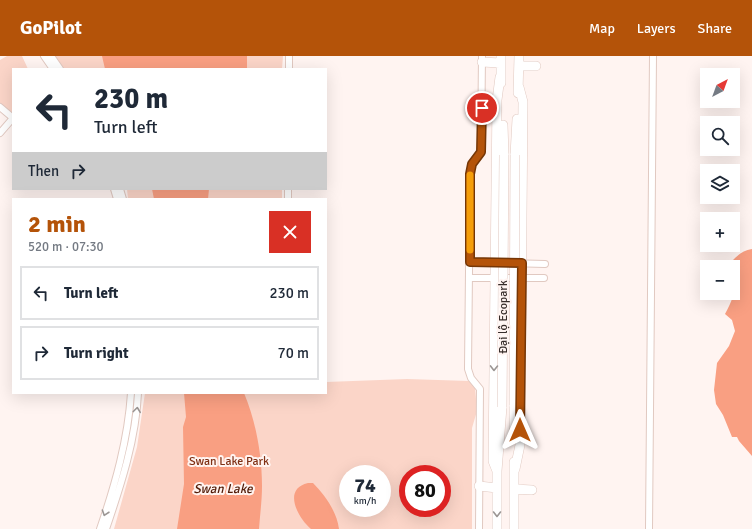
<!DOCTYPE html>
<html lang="en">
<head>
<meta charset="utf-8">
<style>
  :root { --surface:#fff; --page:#f6f6f7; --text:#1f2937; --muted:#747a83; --line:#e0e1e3; --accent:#b45309 }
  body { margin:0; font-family:Signika,sans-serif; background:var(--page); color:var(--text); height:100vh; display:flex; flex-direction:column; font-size:15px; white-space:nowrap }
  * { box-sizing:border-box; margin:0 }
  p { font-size:13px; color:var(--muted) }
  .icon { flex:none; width:22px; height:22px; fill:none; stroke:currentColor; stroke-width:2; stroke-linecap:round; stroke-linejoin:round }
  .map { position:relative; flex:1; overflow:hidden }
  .details { position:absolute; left:12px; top:142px; width:315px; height:196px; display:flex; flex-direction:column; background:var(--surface); border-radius:0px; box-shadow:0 4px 16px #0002 }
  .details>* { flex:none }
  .hud { position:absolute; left:12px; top:12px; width:315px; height:122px; border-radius:0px; box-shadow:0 4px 16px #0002; background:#fff; color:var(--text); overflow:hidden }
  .needle { width:26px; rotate:41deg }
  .tools { position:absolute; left:700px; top:12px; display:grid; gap:8px }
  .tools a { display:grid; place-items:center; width:40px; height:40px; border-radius:0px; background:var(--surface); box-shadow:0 4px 16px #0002; font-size:20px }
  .speed { position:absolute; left:339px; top:409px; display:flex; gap:8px; font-size:20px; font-weight:700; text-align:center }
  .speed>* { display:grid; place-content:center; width:52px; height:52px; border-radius:50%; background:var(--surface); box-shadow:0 4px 16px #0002; line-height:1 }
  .speed small { font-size:10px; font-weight:400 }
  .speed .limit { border:6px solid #d22; background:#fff; color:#111 }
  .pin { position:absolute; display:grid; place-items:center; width:34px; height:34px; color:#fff; margin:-17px; border:2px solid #fff; border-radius:50%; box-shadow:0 1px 4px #0007 }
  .me { position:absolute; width:44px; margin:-22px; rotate:0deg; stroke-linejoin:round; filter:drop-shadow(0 0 3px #0008) }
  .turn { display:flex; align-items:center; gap:14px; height:84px; padding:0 16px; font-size:18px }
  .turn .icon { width:52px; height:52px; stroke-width:2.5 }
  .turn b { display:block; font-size:28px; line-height:34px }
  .then { display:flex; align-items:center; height:38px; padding:0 16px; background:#0003; gap:8px; font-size:15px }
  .round { display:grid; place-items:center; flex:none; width:42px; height:42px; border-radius:0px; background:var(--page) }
  .summary { display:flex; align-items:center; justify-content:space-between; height:68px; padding:0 16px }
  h1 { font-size:24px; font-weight:700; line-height:30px; color:var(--accent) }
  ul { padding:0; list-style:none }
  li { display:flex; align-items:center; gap:12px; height:54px; margin:0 8px 6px; padding:0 8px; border:2px solid var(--line); border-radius:0px }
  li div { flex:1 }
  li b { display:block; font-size:15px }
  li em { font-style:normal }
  header { display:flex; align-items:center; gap:24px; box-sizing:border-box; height:56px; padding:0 20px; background:var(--accent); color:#fff }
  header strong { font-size:19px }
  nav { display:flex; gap:22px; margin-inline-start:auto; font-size:14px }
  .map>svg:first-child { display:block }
  .green { fill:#fbd5c8; fill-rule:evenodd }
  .water { fill:#f99f82 }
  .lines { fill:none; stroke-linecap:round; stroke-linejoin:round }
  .minor-casing { stroke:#e1c9c1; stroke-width:8 }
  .highway-casing { stroke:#e1c9c1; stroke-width:10 }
  .minor { stroke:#fff; stroke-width:6 }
  .highway { stroke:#fff; stroke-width:9 }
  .highway-bridge-casing { stroke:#e1c9c1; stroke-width:10; stroke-linecap:butt }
  .highway-bridge { stroke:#fff; stroke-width:9 }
  .oneway { stroke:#9b9694 }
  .route-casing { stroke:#753606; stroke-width:10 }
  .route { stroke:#b45309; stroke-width:7 }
  .slow { stroke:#f59e0b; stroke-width:7 }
  .labels { text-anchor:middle; stroke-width:4; stroke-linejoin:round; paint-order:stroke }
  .street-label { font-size:12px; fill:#372d2a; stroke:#fff4f1 }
  .park-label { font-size:12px; fill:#803115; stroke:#fff4f1 }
  .water-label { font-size:13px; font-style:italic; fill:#531c08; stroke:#fff4f1 }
</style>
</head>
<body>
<header>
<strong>GoPilot</strong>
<nav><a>Map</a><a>Layers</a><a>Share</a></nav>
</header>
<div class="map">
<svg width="752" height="473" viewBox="0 0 752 473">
  <rect width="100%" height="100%" fill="#fff4f1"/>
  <path class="green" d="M 7,0 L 22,0 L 28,13 L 13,13 L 13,58 L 0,48 L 0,4 Z
    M 54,0 L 283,0 L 282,13 L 64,13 Z
    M 127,133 L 282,133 L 282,143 L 128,143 Z
    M 407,323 L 469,325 L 475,331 L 477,355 L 472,372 L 472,473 L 114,473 L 137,391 L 145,337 L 326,337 L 326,326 ZM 348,418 L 382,418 L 382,452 L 348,452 ZM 408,418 L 442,418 L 442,452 L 408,452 Z"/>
  <path class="water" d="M 102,0 L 247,0 L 247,13 L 105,13 Z
    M 152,133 L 209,133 L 208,143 L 154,143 Z
    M 752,193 L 752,400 L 739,385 L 737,381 L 732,381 L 723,359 L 716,348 L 714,334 L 717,307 L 729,290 L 735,275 L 732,264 L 725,258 C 736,238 737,227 732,205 C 738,199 743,194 752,193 Z
    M 184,337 L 244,337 C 256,366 262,399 262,430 C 262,444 260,459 259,473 L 177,473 L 184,428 L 183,371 L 186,361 Z
    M 308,427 L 313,427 C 325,439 337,456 339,473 L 311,473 C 298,462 282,433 308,427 Z"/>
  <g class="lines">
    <g class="minor-casing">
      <path id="minor" d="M 44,0 L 53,13
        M 51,0 L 60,13
        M 289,0 L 289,13
        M 0,51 L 13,62
        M 0,77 L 13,62
        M 114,133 L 117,143
        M 120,133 L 123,143
        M 288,143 L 288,133
        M 470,206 L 545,208
        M 469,222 L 544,222
        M 100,473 C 115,429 128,384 131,337
        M 106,473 C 121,429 136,383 138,337
        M 479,473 L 480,333 L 471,322 L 468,313 L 470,118 L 472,108 L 481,95 L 482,0
        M 649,473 L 653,0"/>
    </g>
    <g class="highway-casing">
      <path id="highway" d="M 501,0 L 501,27
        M 482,6 L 500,7
        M 519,10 L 536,10
        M 518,37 L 519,0
        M 503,69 L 504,99
        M 515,99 L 517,63
        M 514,349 L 514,372
        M 515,413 L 520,389 L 523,46 L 519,31
        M 497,415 L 493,405 L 497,44 L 500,21
        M 479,430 L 497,432
        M 514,433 L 532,434
        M 497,473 L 497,415 L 502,351
        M 514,473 L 514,406"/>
    </g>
    <use href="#minor" class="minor"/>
    <use href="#highway" class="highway"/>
    <g class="highway-bridge-casing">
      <path id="highway-bridge" d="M 514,349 L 515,99
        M 502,351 L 504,99"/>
    </g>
    <use href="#highway-bridge" class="highway-bridge"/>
  </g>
  <defs><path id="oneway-chevron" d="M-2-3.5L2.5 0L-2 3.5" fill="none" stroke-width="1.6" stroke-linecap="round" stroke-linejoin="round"/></defs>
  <g class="oneway">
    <use href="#oneway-chevron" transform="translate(494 312) rotate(91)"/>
    <use href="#oneway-chevron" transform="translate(137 354) rotate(-83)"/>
    <use href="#oneway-chevron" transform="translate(105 457) rotate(109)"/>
    <use href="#oneway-chevron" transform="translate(497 458) rotate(90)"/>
  </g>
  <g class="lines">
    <g class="route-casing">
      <path id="route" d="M 482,52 L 481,96 L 472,108 L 470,118 L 470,206 L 522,207 L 520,374"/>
    </g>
    <use href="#route" class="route"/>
    <path class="slow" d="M 470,194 L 470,119"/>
  </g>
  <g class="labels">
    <g class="street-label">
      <text transform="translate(503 261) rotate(-90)" y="4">Đại lộ Ecopark</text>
    </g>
    <g class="park-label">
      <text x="229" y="409">Swan Lake Park</text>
    </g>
    <g class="water-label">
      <text x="223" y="437">Swan Lake</text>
    </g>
  </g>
</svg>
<div class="tools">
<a><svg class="needle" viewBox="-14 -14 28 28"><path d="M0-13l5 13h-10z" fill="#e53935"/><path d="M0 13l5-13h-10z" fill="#747a83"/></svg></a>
<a><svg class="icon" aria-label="search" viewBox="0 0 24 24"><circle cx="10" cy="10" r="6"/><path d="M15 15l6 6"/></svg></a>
<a><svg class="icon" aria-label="layers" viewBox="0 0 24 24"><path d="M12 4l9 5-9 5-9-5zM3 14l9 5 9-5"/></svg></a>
<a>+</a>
<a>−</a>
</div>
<div class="speed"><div>74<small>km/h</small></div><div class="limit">80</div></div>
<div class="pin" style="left:482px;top:52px;background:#d93025"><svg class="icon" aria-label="arrive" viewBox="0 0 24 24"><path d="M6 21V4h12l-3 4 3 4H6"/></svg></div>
<svg class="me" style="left:520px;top:374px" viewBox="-20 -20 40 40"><path d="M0-17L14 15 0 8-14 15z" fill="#b45309" stroke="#fff" stroke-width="4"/></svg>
<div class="hud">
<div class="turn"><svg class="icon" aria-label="left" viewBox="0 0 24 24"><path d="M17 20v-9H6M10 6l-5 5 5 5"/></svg><div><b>230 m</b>Turn left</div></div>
<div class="then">Then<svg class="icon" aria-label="right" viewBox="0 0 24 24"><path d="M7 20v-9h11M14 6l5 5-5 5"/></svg></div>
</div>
<section class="details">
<div class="summary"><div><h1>2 min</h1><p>520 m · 07:30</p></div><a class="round" style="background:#d93025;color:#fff"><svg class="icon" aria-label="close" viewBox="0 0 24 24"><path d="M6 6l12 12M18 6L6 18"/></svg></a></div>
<ul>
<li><svg class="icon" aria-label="left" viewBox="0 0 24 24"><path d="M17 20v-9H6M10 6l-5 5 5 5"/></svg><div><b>Turn left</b></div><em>230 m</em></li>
<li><svg class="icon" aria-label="right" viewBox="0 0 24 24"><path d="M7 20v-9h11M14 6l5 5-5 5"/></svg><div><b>Turn right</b></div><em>70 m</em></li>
</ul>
</section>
</div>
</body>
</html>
